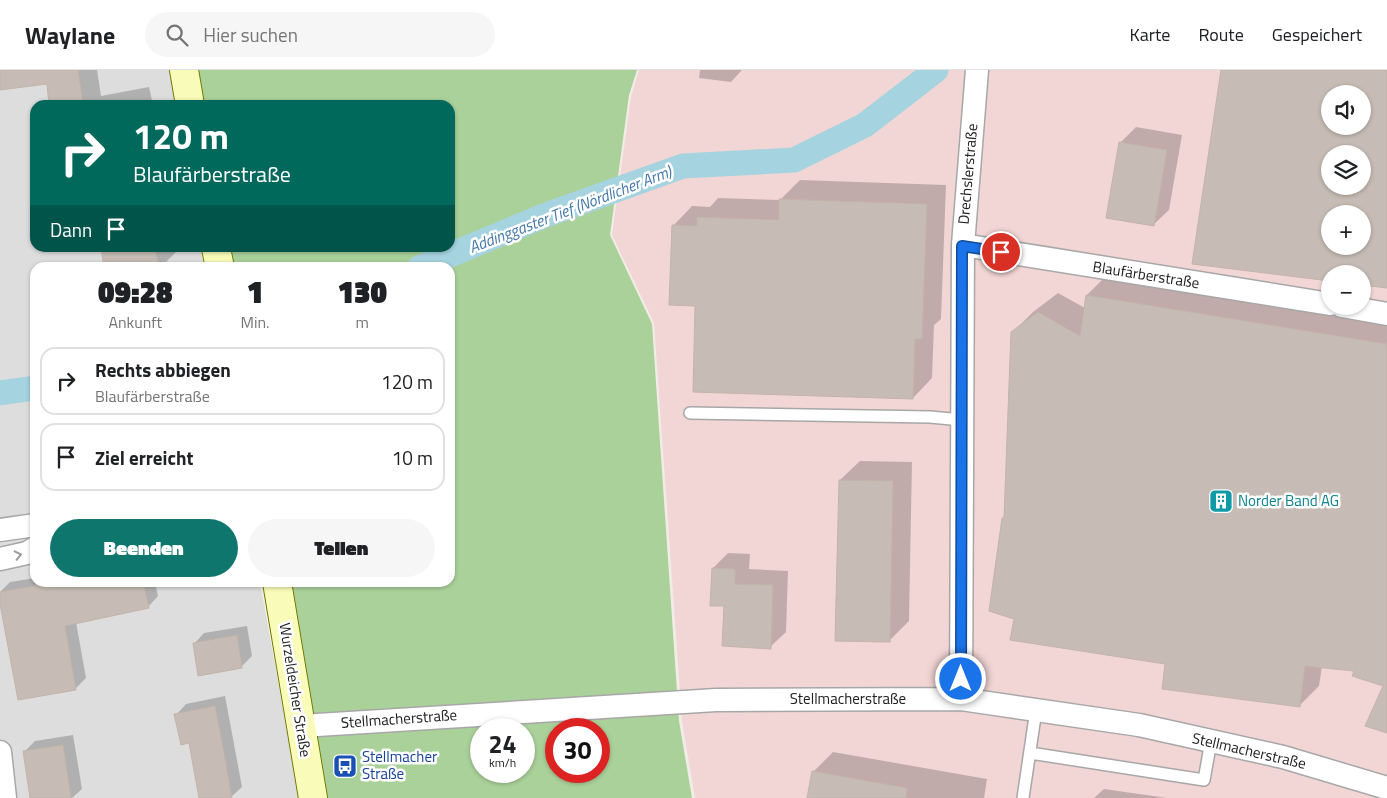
<!DOCTYPE html>
<html lang="de">
<head>
<meta charset="utf-8">
<style>
  :root { --surface:#fff; --page:#f6f6f6; --text:#202124; --muted:#757577; --line:#e0e0e0; --accent:#0f766e }
  body { margin:0; font-family:"Titillium Web",sans-serif; background:var(--page); color:var(--text); height:100vh; display:flex; flex-direction:column; font-size:19px; white-space:nowrap }
  * { box-sizing:border-box; margin:0 }
  p { font-size:16px; color:var(--muted) }
  .icon { flex:none; width:28px; height:28px; fill:none; stroke:currentColor; stroke-width:2; stroke-linecap:round; stroke-linejoin:round }
  .map { position:relative; flex:1; overflow:hidden }
  .details { position:absolute; left:30px; top:192px; width:425px; height:325px; display:flex; flex-direction:column; background:var(--surface); border-radius:15px; box-shadow:0 1px 4px #0004 }
  .details>* { flex:none }
  .banner { position:absolute; left:30px; top:30px; width:425px; height:152px; border-radius:15px; box-shadow:0 1px 4px #0004; background:#00695c; color:#fff; overflow:hidden }
  .buttons { position:absolute; left:1321px; top:15px; display:grid; gap:10px }
  .buttons a { display:grid; place-items:center; width:50px; height:50px; border-radius:50%; background:var(--surface); box-shadow:0 1px 4px #0004; font-size:25px }
  .speed { position:absolute; left:470px; top:648px; display:flex; gap:10px; font-size:25px; font-weight:700; text-align:center }
  .speed>* { display:grid; place-content:center; width:65px; height:65px; border-radius:50%; background:var(--surface); box-shadow:0 1px 4px #0004; line-height:1 }
  .speed small { font-size:12px; font-weight:400 }
  .speed .limit { border:8px solid #d22; background:#fff; color:#111 }
  .pin { position:absolute; display:grid; place-items:center; width:42px; height:42px; color:#fff; margin:-21px; border:2px solid #fff; border-radius:50%; box-shadow:0 1px 5px #0007 }
  .me { position:absolute; width:55px; margin:-28px; rotate:0deg; stroke-linejoin:round; filter:drop-shadow(0 0 4px #0008) }
  .turn { display:flex; align-items:center; gap:18px; height:105px; padding:0 20px; font-size:22px }
  .turn .icon { width:65px; height:65px; stroke-width:2.5 }
  .turn b { display:block; font-size:35px; line-height:42px }
  .then { display:flex; align-items:center; height:48px; padding:0 20px; background:#0003; gap:10px; font-size:19px }
  .eta { display:flex; justify-content:space-evenly; align-items:center; height:85px; text-align:center }
  .eta b { font-size:30px; font-weight:800; line-height:35px }
  .primary-button { display:flex; gap:10px; margin-top:auto; padding:10px 20px }
  .primary-button a { flex:1; height:58px; border-radius:30px; background:var(--accent); color:#fff; font-size:20px; font-weight:800; line-height:58px; text-align:center }
  .primary-button a+a { background:var(--page); color:var(--text) }
  ul { padding:0; list-style:none }
  li { display:flex; align-items:center; gap:15px; height:68px; margin:0 10px 8px; padding:0 10px; border:2px solid var(--line); border-radius:15px }
  li div { flex:1 }
  li b { display:block; font-size:19px }
  li em { font-style:normal }
  header { display:flex; align-items:center; gap:30px; box-sizing:border-box; height:70px; padding:0 25px; background:var(--surface); border-bottom:1px solid var(--line) }
  header strong { font-size:24px }
  nav { display:flex; gap:28px; margin-inline-start:auto; font-size:18px }
  .search { width:350px; height:45px; background:var(--page); display:flex; align-items:center; gap:12px; box-sizing:border-box; padding:0 18px; border-radius:28px; color:var(--muted); font-size:19px }
  .map>svg:first-child { display:block }
  .residential { fill:#dedddd }
  .commercial { fill:#f2d6d5; fill-rule:evenodd }
  .forest { fill:#abd19a; fill-rule:evenodd }
  .shadow { fill:#0003 }
  .lines { fill:none; stroke-linecap:round; stroke-linejoin:round }
  .canal { stroke:#a5d3df; stroke-width:25 }
  .building { fill:#c6bcb5; stroke:#c3b3a8; fill-rule:evenodd }
  .lane-casing { stroke:#a7a7a7; stroke-width:14 }
  .street-casing { stroke:#a7a7a7; stroke-width:25 }
  .secondary-casing { stroke:#707c02; stroke-width:30 }
  .lane { stroke:#fff; stroke-width:11 }
  .street { stroke:#fff; stroke-width:22 }
  .secondary { stroke:#f9fbb9; stroke-width:28 }
  .oneway { stroke:#9b9b9b }
  .route-casing { stroke:#114b97; stroke-width:12 }
  .route { stroke:#1a73e8; stroke-width:9 }
  .labels { text-anchor:middle; stroke-width:5; stroke-linejoin:round; paint-order:stroke }
  .street-label { font-size:15px; fill:#202020; stroke:#fff }
  .culture-label { font-size:15px; fill:#0d838f; stroke:#fff; text-anchor:start }
  .transit-label { font-size:15px; fill:#164399; stroke:#fff; text-anchor:start }
  .water-label { font-size:16px; font-style:italic; fill:#467aab; stroke:#fff }
</style>
</head>
<body>
<header>
<strong>Waylane</strong>
<div class="search"><svg class="icon" aria-label="search" viewBox="0 0 24 24"><circle cx="10" cy="10" r="6"/><path d="M15 15l6 6"/></svg>Hier suchen</div>
<nav><a>Karte</a><a>Route</a><a>Gespeichert</a></nav>
</header>
<div class="map">
<svg width="1387" height="728" viewBox="0 0 1387 728">
  <rect width="100%" height="100%" fill="#f1ede6"/>
  <path class="residential" d="M 0,0 L 169,0 L 175,35 L 35,35 L 35,178 L 200,178 L 204,197 L 35,198 L 35,512 L 260,513 L 299,728 L 0,728 Z"/>
  <path class="commercial" d="M 639,0 L 1387,0 L 1387,728 L 695,728 L 682,651 L 654,253 L 612,165 L 631,27 ZM 1330,24 L 1362,24 L 1362,56 L 1330,56 ZM 1330,84 L 1362,84 L 1362,116 L 1330,116 ZM 1330,144 L 1362,144 L 1362,176 L 1330,176 ZM 1330,204 L 1362,204 L 1362,236 L 1330,236 Z"/>
  <path class="forest" d="M 196,0 L 637,0 L 629,25 L 610,165 L 652,254 L 679,651 L 692,728 L 328,728 L 291,513 L 450,512 L 450,198 L 229,197 L 226,178 L 450,178 L 450,35 L 202,35 ZM 481,659 L 524,659 L 524,701 L 481,701 ZM 556,659 L 599,659 L 599,701 L 556,701 Z"/>
  <path class="shadow" d="M 0,0 L 97,0 L 101,26 L 149,17 L 153,35 L 59,35 L 55,11 L 0,19 Z
    M 700,0 L 742,0 L 731,12 L 699,8 Z
    M 1136,57 L 1182,65 L 1169,140 L 1153,155 L 1121,72 Z
    M 800,110 L 946,115 L 941,249 L 934,255 L 932,308 L 913,328 L 697,235 L 673,156 L 692,136 L 710,137 L 718,128 L 780,130 Z
    M 102,178 L 175,178 L 176,182 L 160,198 L 105,198 Z
    M 1106,206 L 1387,252 L 1387,662 L 1385,616 L 1355,600 L 1322,596 L 1319,616 L 1299,636 L 1167,593 L 990,540 L 1006,431 L 1013,262 L 1033,242 L 1058,223 L 1085,238 L 1087,225 Z
    M 860,391 L 912,392 L 909,551 L 889,571 L 840,410 Z
    M 728,483 L 750,484 L 749,499 L 788,501 L 786,562 L 770,577 L 725,535 L 713,498 Z
    M 35,508 L 35,512 L 155,512 L 158,526 L 148,537 L 76,552 L 86,608 L 76,618 L 0,526 L 0,522 L 10,512 Z
    M 247,556 L 252,586 L 241,597 L 194,574 L 204,563 Z
    M 225,626 L 242,717 L 231,727 L 200,728 L 190,671 L 176,645 L 186,634 Z
    M 73,665 L 82,719 L 72,728 L 32,728 L 25,681 L 35,671 Z
    M 833,682 L 987,709 L 984,728 L 808,728 L 813,702 Z
    M 1104,719 L 1167,728 L 1094,728 Z"/>
  <g class="lines">
    <path class="canal" d="M 419,198 L 546,145 L 683,96 L 794,90 L 865,55 L 936,0
      M 0,323 L 35,318"/>
  </g>
  <path class="building" d="M 0,0 L 78,0 L 83,35 L 49,35 L 47,14 L 0,20 Z
    M 1221,0 L 1387,0 L 1387,218 L 1362,215 L 1362,204 L 1330,204 L 1330,211 L 1192,194 ZM 1330,24 L 1362,24 L 1362,56 L 1330,56 ZM 1330,84 L 1362,84 L 1362,116 L 1330,116 ZM 1330,144 L 1362,144 L 1362,176 L 1330,176 Z
    M 1119,72 L 1167,80 L 1154,156 L 1106,148 Z
    M 779,129 L 927,134 L 922,269 L 915,269 L 913,329 L 693,322 L 695,236 L 669,235 L 672,155 L 697,156 L 697,147 L 779,150 Z
    M 101,178 L 155,178 L 159,198 L 104,198 Z
    M 1086,225 L 1387,274 L 1387,663 L 1365,656 L 1383,616 L 1352,606 L 1354,601 L 1305,596 L 1300,637 L 1162,619 L 1165,594 L 1010,570 L 1014,549 L 989,541 L 1002,448 L 1004,448 L 1011,262 L 1038,242 L 1080,266 Z
    M 839,410 L 893,411 L 890,572 L 835,571 Z
    M 712,498 L 735,499 L 735,514 L 773,515 L 771,579 L 722,576 L 724,536 L 710,536 Z
    M 57,512 L 143,512 L 149,538 L 65,556 L 76,620 L 18,630 L 0,534 L 0,522 Z
    M 237,565 L 242,598 L 198,606 L 193,573 Z
    M 215,636 L 224,683 L 232,728 L 199,728 L 189,673 L 181,675 L 174,644 Z
    M 63,675 L 71,728 L 30,728 L 23,681 Z
    M 812,701 L 907,718 L 906,728 L 807,728 Z"/>
  <g class="lines">
    <g class="lane-casing">
      <path id="lane" d="M 690,343 L 930,347 L 962,350
        M 1030,683 L 1204,710 L 1211,671
        M 1023,728 L 1036,640"/>
    </g>
    <g class="street-casing">
      <path id="street" d="M 963,175 L 1330,234
        M 1342,236 L 1387,244
        M 0,460 L 35,455
        M 0,489 L 27,483 L 35,478
        M 961,629 L 963,175 L 977,0
        M 301,656 L 716,630 L 961,629 L 1139,655 L 1283,687 L 1387,718
        M 0,682 L 5,728"/>
    </g>
    <g class="secondary-casing">
      <path id="secondary" d="M 184,0 L 190,35
        M 216,178 L 220,198
        M 277,512 L 313,728"/>
    </g>
    <use href="#lane" class="lane"/>
    <use href="#street" class="street"/>
    <use href="#secondary" class="secondary"/>
  </g>
  <defs><path id="oneway-chevron" d="M-2-3.5L2.5 0L-2 3.5" fill="none" stroke-width="1.6" stroke-linecap="round" stroke-linejoin="round" transform="scale(1.25)"/></defs>
  <use class="oneway" href="#oneway-chevron" transform="translate(18 485) rotate(-13)"/>
  <g class="lines">
    <g class="route-casing">
      <path id="route" d="M 961,609 L 962,176 L 1001,182"/>
    </g>
    <use href="#route" class="route"/>
  </g>
  <defs>
    <g id="building-square" transform="scale(1.25)"><rect x="-9" y="-9" width="18" height="18" rx="4" fill="#0f9aa8" stroke="#fff"/><path d="M-4-6H4V6H1V3H-1V6H-4ZM-2.5-4.3h1.7v1.8h-1.7ZM.8-4.3h1.7v1.8H.8ZM-2.5-1h1.7V.8h-1.7ZM.8-1h1.7V.8H.8Z" fill="#fff"/></g>
    <g id="bus-square" transform="scale(1.25)"><rect x="-9" y="-9" width="18" height="18" rx="4" fill="#1a4fb4" stroke="#fff"/><path d="M-5-6H5V4H4V6H2V4H-2V6H-4V4H-5ZM-3.5-4V0h7V-4ZM-3.5 1.2v1.5H-2V1.2ZM2 1.2v1.5H3.5V1.2Z" fill="#fff"/></g>
  </defs>
  <g fill-rule="evenodd">
    <use href="#building-square" x="1221" y="431"/>
    <use href="#bus-square" x="345" y="696"/>
  </g>
  <g class="labels">
    <g class="street-label">
      <text transform="translate(968 104) rotate(-85)" y="5">Drechslerstraße</text>
      <text transform="translate(1146 205) rotate(9)" y="5">Blaufärberstraße</text>
      <text transform="translate(295 620) rotate(81)" y="5">Wurzeldeicher Straße</text>
      <text x="848" y="634">Stellmacherstraße</text>
      <text transform="translate(399 649) rotate(-4)" y="5">Stellmacherstraße</text>
      <text transform="translate(1249 681) rotate(13)" y="5">Stellmacherstraße</text>
    </g>
    <g class="culture-label">
      <text x="1238" y="436">Norder Band AG</text>
    </g>
    <g class="transit-label">
      <text x="362" y="692">Stellmacher<tspan x="362" dy="17">Straße</tspan></text>
    </g>
    <g class="water-label">
      <text transform="translate(570 139) rotate(-21)" y="6">Addinggaster Tief (Nördlicher Arm)</text>
    </g>
  </g>
</svg>
<div class="buttons">
<a><svg class="icon" aria-label="sound" viewBox="0 0 24 24"><path d="M4 9h4l5-4v14l-5-4H4zM17 9q2 3 0 6"/></svg></a>
<a><svg class="icon" aria-label="layers" viewBox="0 0 24 24"><path d="M12 4l9 5-9 5-9-5zM3 14l9 5 9-5"/></svg></a>
<a>+</a>
<a>−</a>
</div>
<div class="speed"><div>24<small>km/h</small></div><div class="limit">30</div></div>
<div class="pin" style="left:1001px;top:182px;background:#d93025"><svg class="icon" aria-label="arrive" viewBox="0 0 24 24"><path d="M6 21V4h12l-3 4 3 4H6"/></svg></div>
<svg class="me" style="left:961px;top:609px" viewBox="-20 -20 40 40"><circle r="17" fill="#1a73e8" stroke="#fff" stroke-width="3"/><path d="M0-11L8 9 0 5-8 9z" fill="#fff"/></svg>
<div class="banner">
<div class="turn"><svg class="icon" aria-label="right" viewBox="0 0 24 24"><path d="M7 20v-9h11M14 6l5 5-5 5"/></svg><div><b>120 m</b>Blaufärberstraße</div></div>
<div class="then">Dann<svg class="icon" aria-label="arrive" viewBox="0 0 24 24"><path d="M6 21V4h12l-3 4 3 4H6"/></svg></div>
</div>
<section class="details">
<div class="eta">
<div><b>09:28</b><p>Ankunft</p></div>
<div><b>1</b><p>Min.</p></div>
<div><b>130</b><p>m</p></div>
</div>
<ul>
<li><svg class="icon" aria-label="right" viewBox="0 0 24 24"><path d="M7 20v-9h11M14 6l5 5-5 5"/></svg><div><b>Rechts abbiegen</b><p>Blaufärberstraße</p></div><em>120 m</em></li>
<li><svg class="icon" aria-label="arrive" viewBox="0 0 24 24"><path d="M6 21V4h12l-3 4 3 4H6"/></svg><div><b>Ziel erreicht</b></div><em>10 m</em></li>
</ul>
<div class="primary-button"><a>Beenden</a><a>Teilen</a></div>
</section>
</div>
</body>
</html>
